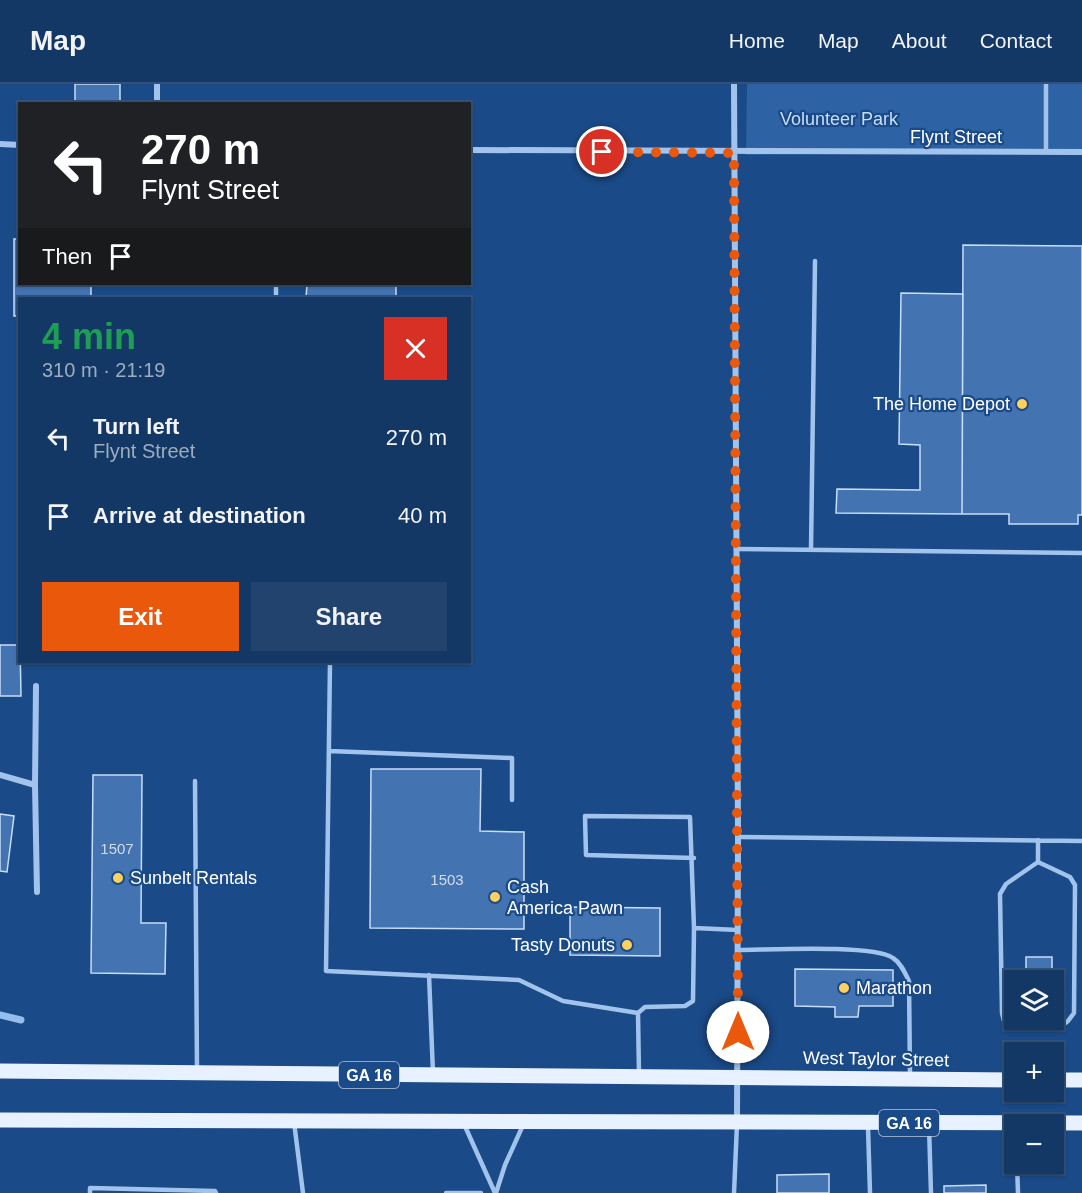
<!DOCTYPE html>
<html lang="en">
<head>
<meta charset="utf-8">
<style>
  :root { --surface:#143865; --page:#21436e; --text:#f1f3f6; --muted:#9dacbf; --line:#335279; --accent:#ea580c }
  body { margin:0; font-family:Helvetica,sans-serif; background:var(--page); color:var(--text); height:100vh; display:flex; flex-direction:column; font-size:22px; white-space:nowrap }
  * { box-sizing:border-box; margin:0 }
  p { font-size:20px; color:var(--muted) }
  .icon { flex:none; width:33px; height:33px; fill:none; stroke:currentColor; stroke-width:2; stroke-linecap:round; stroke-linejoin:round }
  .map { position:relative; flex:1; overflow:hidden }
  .drawer { position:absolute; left:18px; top:213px; width:453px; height:366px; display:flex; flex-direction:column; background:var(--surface); border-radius:0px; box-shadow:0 2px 4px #0004,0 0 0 2px var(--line) }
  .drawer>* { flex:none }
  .guide { position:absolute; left:18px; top:18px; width:453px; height:183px; border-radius:0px; box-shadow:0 2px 4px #0004,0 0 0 2px var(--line); background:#202124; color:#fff; overflow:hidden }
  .buttons { position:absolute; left:1004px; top:886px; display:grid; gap:12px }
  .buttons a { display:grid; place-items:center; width:60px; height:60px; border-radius:0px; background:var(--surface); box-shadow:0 2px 4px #0004,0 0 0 2px var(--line); font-size:30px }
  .pin { position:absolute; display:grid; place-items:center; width:51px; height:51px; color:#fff; margin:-26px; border:3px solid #fff; border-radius:50%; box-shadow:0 2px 6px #0007 }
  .me { position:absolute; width:66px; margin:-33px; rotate:0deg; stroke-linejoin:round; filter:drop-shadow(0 0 4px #0008) }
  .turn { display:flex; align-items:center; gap:21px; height:126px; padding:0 24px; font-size:27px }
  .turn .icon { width:78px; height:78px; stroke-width:2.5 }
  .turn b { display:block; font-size:42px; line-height:51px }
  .then { display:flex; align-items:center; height:57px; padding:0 24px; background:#0003; gap:12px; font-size:22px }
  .round { display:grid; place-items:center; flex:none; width:63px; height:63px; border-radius:0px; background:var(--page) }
  .summary { display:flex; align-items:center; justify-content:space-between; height:102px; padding:0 24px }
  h1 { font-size:36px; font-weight:700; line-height:45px; color:#1e9e55 }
  .cta { display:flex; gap:12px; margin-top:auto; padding:12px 24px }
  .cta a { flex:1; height:69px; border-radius:0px; background:var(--accent); color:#fff; font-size:24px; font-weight:700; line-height:69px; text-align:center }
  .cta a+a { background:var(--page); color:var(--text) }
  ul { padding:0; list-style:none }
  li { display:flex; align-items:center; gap:18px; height:78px; padding:0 24px }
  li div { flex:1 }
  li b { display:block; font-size:22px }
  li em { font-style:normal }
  header { display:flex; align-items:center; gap:36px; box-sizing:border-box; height:84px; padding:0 30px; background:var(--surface); border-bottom:2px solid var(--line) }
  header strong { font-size:28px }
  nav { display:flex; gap:33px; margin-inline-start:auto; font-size:21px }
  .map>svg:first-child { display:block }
  .green { fill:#2d63a5 }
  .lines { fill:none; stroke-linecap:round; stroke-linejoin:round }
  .stream { stroke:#95beef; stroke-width:7 }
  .building { fill:#4373b1; stroke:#c7def9; stroke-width:1.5 }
  .service { stroke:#a2c4ec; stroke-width:4.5 }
  .minor { stroke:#a2c4ec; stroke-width:6 }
  .primary { stroke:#e7f1ff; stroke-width:15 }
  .route { stroke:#ea580c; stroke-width:10; stroke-dasharray:0 18 }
  .poi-dot { fill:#fed05e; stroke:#1a4a87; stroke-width:2 }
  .labels { text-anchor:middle; stroke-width:4.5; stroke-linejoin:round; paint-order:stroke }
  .number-label { font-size:15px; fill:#d0dcec }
  .shield { fill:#1a4a87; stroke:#bac9db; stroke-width:1.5 }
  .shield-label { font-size:16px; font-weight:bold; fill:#fff }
  .park-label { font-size:18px; fill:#c7def9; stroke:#1a4a87 }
  .street-label { font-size:18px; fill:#fff; stroke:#1a4a87 }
  .poi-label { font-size:18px; fill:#fff; stroke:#1a4a87; text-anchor:start }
</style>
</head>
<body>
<header>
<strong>Map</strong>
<nav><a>Home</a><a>Map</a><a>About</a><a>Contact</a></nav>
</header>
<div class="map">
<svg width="1082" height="1109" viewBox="0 0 1082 1109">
  <rect width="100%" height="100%" fill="#1a4a87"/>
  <path class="green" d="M 747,0 L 1082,0 L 1082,66 L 746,71 Z"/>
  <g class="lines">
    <path class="stream" d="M 0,931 L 21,936"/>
  </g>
  <path class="building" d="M 75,0 L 120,0 L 120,17 L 75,17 Z
    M 14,155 L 20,155 L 20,200 L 91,200 L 91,214 L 20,214 L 20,232 L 14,232 Z
    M 963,161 L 1082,162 L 1082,431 L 1078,431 L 1078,440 L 1009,440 L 1009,430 L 962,430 Z
    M 307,200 L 396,200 L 396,214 L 306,214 Z
    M 901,209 L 963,210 L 962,430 L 836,429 L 837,405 L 920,406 L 920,361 L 899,360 Z
    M 0,561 L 20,561 L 21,612 L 0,612 Z
    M 371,685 L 481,685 L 480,747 L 524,748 L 524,845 L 370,844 Z
    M 93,691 L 142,691 L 141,839 L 166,839 L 165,890 L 91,889 Z
    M 0,730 L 14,732 L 7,788 L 0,787 Z
    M 570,823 L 660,824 L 660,872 L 570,871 Z
    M 1026,873 L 1052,873 L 1052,897 L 1026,897 Z
    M 795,885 L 893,886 L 893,922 L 859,922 L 858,933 L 835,933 L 835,923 L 795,922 Z
    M 829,1090 L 829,1109 L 777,1109 L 777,1091 Z
    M 986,1101 L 986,1109 L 944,1109 L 944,1102 Z"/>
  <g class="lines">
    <path class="service" d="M 1046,0 L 1046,68
      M 276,214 L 276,200
      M 736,465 L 1082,469
      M 811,466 L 815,177
      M 330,578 L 326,887 L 519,896 L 563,917 L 638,929
      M 329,667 L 512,674 L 512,716
      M 195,697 L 197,987
      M 738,753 L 1082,757
      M 1038,756 L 1038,778
      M 694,774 L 586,771 L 585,732 L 690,733 L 694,844
      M 1038,778 L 1070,793 L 1075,801 L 1074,929 L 1068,937 L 1059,944 L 1014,944 L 1004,937 L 1002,929 L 1000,810 L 1006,800 Z
      M 738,866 C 767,866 872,860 893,874 C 901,879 905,889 909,897 L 910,992
      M 429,891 L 433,989
      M 639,990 L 638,929 L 645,923 L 685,922 L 693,917 L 694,844 L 738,846
      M 294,1038 L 303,1109
      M 464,1040 L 495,1109
      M 868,1042 L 870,1109
      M 929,1042 L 931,1109
      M 1017,1080 L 1018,1109
      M 90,1109 L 90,1104 L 215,1107 L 216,1109
      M 446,1109 L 481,1109
      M 496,1109 L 505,1081 L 524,1039
      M 734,1109 L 737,1040"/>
    <path class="minor" d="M 157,0 L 157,20
      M 734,0 L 738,753 L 737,1039
      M 0,60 L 20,61
      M 470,66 L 1082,68
      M 0,691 L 35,701 L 36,602
      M 35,701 L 37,808"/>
    <path class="primary" d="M 0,987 L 1014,996
      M 1053,996 L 1082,996
      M 0,1036 L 1082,1039"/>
  </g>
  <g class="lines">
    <path class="route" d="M 602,68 L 734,69 L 738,948"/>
  </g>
  <g class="poi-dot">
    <circle cx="1022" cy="320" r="6"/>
    <circle cx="118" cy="794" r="6"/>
    <circle cx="495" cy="813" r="6"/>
    <circle cx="627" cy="861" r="6"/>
    <circle cx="844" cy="904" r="6"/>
  </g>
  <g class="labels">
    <g class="number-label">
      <text x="117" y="770">1507</text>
      <text x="447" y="801">1503</text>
    </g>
    <g class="shield">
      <rect x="339" y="978" width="60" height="26" rx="4.5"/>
      <rect x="879" y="1026" width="60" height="26" rx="4.5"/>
    </g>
    <g class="shield-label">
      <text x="369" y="997">GA 16</text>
      <text x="909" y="1045">GA 16</text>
    </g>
    <g class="park-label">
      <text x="839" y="41">Volunteer Park</text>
    </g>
    <g class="street-label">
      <text x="956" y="59">Flynt Street</text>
      <text transform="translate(876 975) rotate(1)" y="6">West Taylor Street</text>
    </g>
    <g class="poi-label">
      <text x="1010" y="326" text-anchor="end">The Home Depot</text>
      <text x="130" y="800">Sunbelt Rentals</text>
      <text x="507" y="809">Cash<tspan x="507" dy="21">America Pawn</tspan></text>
      <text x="615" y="867" text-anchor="end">Tasty Donuts</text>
      <text x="856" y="910">Marathon</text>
    </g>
  </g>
</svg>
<div class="buttons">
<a><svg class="icon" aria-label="layers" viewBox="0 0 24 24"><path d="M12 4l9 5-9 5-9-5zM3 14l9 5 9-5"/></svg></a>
<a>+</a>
<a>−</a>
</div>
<div class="pin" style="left:602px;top:68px;background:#d93025"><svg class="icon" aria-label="arrive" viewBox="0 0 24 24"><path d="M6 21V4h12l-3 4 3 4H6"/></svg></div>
<svg class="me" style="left:738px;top:948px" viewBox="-20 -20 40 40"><circle r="19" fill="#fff"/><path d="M0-13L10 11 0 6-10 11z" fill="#ea580c"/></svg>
<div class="guide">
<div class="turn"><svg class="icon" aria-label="left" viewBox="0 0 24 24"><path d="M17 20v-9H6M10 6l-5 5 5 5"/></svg><div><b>270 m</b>Flynt Street</div></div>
<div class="then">Then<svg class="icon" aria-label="arrive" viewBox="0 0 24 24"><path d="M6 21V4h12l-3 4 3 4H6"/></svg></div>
</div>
<section class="drawer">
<div class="summary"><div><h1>4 min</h1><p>310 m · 21:19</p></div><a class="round" style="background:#d93025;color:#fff"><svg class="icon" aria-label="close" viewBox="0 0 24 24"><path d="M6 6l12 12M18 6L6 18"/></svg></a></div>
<ul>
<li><svg class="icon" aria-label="left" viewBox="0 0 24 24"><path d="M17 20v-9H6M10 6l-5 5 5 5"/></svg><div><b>Turn left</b><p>Flynt Street</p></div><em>270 m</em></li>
<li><svg class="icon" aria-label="arrive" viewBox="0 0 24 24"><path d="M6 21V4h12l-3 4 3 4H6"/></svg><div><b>Arrive at destination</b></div><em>40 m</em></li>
</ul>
<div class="cta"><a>Exit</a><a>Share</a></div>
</section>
</div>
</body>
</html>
